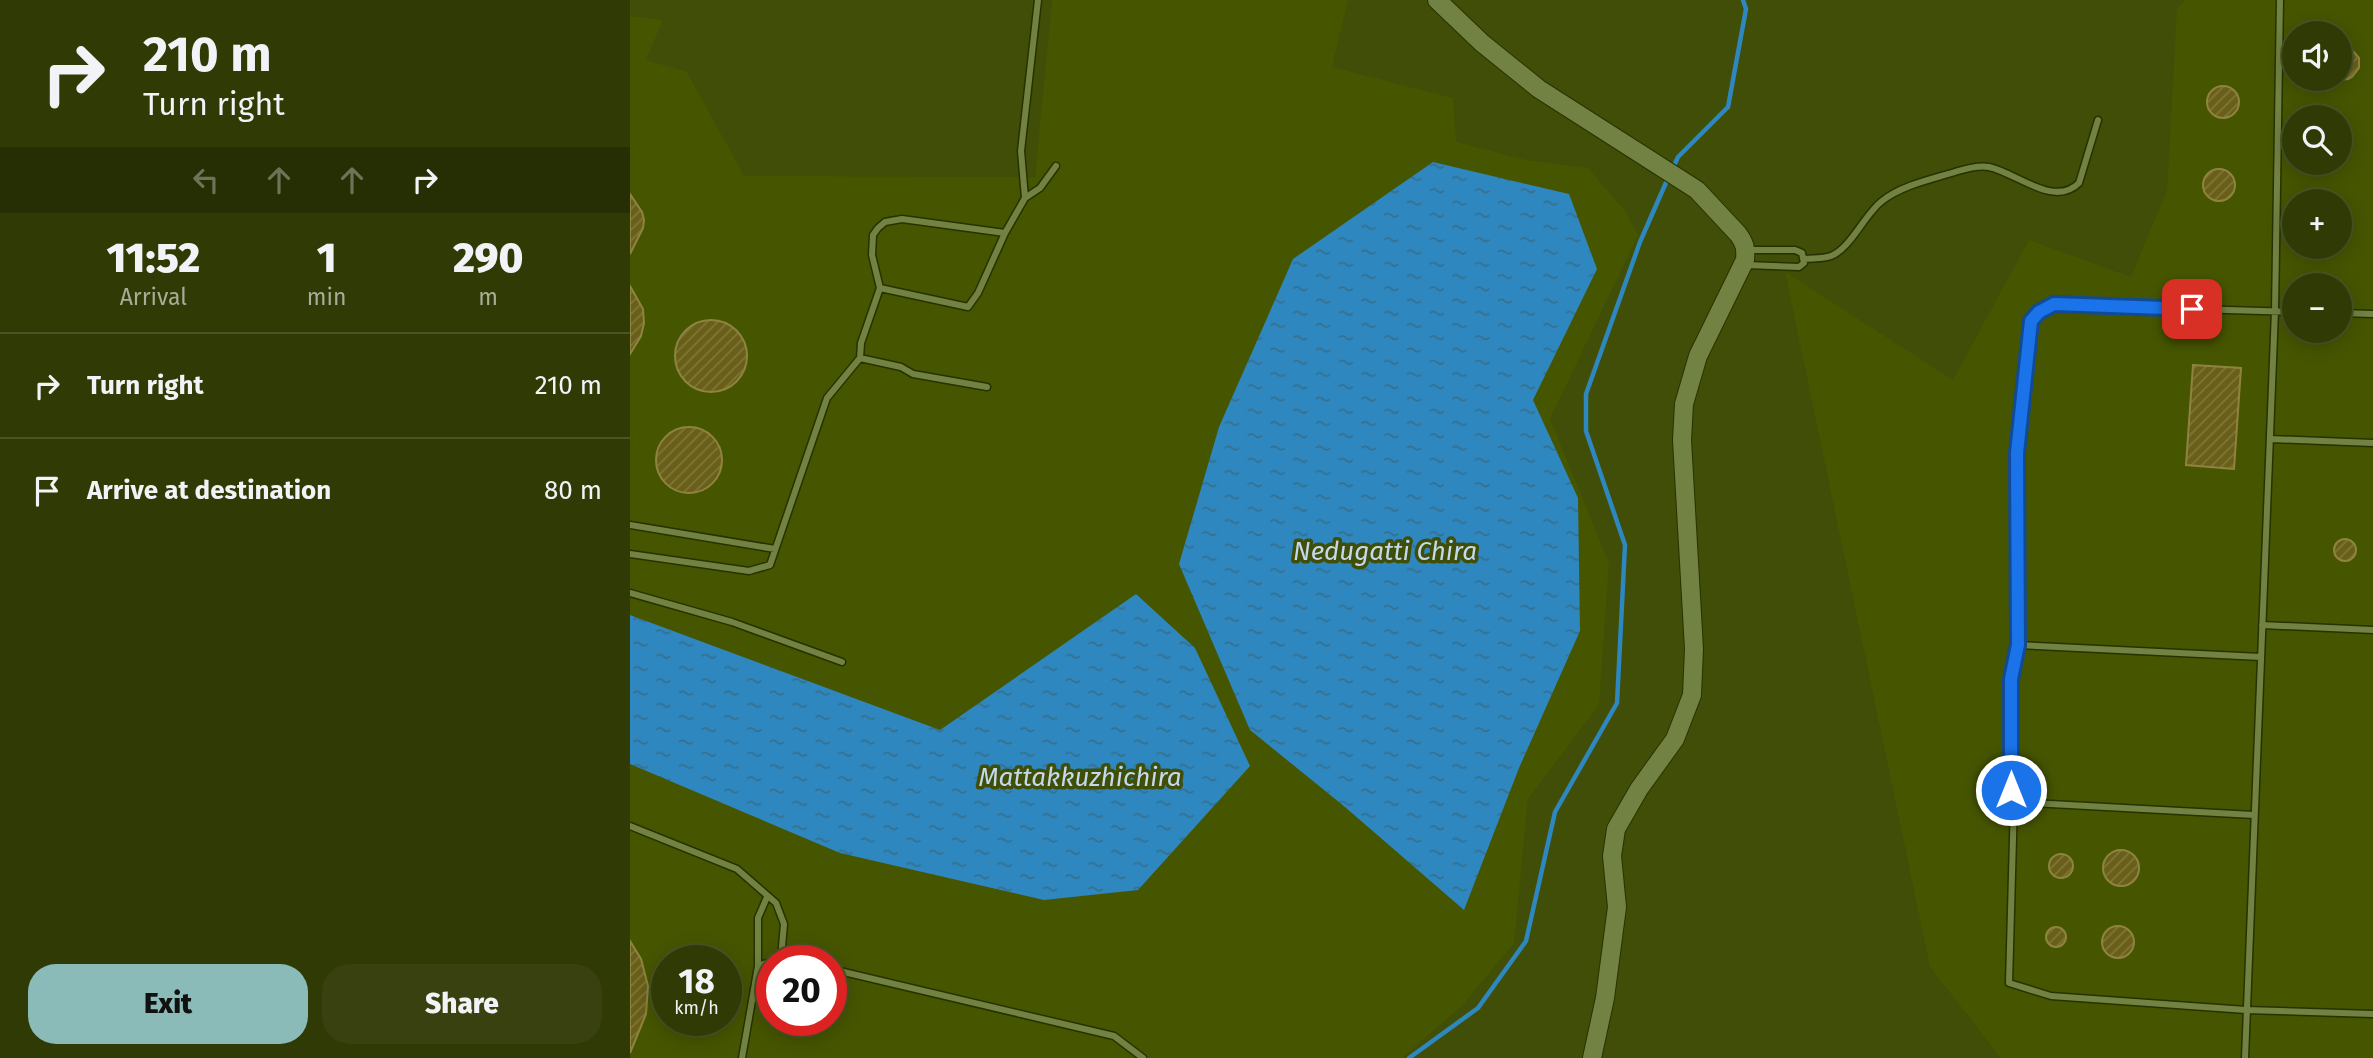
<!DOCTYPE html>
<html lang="en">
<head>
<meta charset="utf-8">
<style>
  :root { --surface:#303a05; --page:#38410f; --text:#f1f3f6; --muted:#a8ad9a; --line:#4b5427; --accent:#8bbbb9 }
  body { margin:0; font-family:"Fira Sans",sans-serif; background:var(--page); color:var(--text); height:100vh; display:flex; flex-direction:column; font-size:26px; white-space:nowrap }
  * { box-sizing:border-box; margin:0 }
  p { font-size:23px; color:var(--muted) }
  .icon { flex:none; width:38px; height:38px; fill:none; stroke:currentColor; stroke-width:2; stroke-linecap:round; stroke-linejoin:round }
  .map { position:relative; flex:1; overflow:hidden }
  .details { display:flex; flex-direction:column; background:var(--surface); width:630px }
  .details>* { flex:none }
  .guide { background:#303a05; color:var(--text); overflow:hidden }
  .buttons { position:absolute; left:1652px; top:21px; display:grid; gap:14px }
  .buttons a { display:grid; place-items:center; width:70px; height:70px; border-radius:50%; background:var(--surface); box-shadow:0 4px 18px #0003,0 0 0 2px var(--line); font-size:35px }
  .speed { position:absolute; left:21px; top:945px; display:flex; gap:14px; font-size:35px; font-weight:700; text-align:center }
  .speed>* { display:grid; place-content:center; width:91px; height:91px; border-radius:50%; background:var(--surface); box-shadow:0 4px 18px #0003,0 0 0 2px var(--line); line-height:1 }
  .speed small { font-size:18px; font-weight:400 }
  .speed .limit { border:10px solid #d22; background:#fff; color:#111 }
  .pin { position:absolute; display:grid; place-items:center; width:60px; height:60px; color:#fff; margin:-30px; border-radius:14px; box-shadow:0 4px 10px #0006 }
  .me { position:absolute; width:77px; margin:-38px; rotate:0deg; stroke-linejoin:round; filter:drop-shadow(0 0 5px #0008) }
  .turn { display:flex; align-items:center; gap:24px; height:147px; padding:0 28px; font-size:32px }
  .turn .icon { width:91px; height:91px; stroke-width:2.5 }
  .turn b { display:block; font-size:49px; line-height:60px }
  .lanes { display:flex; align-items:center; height:66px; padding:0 28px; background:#0003; justify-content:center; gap:35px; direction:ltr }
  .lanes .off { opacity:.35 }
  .eta { display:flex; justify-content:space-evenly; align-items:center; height:119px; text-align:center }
  .eta b { font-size:42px; font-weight:800; line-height:49px }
  .primary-button { display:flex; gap:14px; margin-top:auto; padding:14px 28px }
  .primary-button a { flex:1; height:80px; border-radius:28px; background:var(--accent); color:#111; font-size:28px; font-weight:800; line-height:80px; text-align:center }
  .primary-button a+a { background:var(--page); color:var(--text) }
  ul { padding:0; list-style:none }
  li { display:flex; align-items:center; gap:21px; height:105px; padding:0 28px; border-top:2px solid var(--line) }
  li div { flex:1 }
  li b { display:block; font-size:26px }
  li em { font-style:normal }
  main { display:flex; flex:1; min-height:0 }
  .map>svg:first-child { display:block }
  .built { fill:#465500; fill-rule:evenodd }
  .water { fill:url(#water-ripples) }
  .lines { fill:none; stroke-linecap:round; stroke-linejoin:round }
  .stream { stroke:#2e87be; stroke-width:4.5 }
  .building { fill:url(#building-hatch); stroke:#8e843f; stroke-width:2 }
  .lane-casing { stroke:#283200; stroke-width:9 }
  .secondary-casing { stroke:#283200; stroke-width:20 }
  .lane { stroke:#728242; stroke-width:6 }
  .secondary { stroke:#728242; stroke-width:18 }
  .route-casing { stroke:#114b97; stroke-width:18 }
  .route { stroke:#1a73e8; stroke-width:12 }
  .labels { text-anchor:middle; stroke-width:7; stroke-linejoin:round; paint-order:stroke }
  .water-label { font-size:26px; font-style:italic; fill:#c2daec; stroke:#404e07 }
</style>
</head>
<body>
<main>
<section class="details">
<div class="guide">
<div class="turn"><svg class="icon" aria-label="right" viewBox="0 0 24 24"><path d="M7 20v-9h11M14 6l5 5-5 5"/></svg><div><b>210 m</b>Turn right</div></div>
<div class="lanes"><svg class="icon off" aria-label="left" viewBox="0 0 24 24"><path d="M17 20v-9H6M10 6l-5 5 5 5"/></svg><svg class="icon off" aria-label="ahead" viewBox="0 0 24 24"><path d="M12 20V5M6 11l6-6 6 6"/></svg><svg class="icon off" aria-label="ahead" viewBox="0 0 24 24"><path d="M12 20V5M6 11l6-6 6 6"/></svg><svg class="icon" aria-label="right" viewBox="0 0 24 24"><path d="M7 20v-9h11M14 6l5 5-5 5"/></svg></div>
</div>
<div class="eta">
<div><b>11:52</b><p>Arrival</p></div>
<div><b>1</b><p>min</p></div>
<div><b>290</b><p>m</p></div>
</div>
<ul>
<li><svg class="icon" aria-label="right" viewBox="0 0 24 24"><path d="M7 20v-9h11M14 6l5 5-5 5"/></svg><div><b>Turn right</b></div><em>210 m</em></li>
<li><svg class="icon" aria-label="arrive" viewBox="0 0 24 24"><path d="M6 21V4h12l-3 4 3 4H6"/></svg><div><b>Arrive at destination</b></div><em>80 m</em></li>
</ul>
<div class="primary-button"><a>Exit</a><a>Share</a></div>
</section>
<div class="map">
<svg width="1743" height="1058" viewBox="0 0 1743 1058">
  <defs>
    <pattern id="water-ripples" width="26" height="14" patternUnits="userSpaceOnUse" patternTransform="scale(1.75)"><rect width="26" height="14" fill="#2e87be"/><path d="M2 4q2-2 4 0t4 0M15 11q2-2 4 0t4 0" fill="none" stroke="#357090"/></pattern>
    <pattern id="building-hatch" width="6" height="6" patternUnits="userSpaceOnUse" patternTransform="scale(1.75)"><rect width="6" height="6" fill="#695f19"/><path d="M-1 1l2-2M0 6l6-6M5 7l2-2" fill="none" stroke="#7e7639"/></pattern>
  </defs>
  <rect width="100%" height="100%" fill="#404e07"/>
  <path class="built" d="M 422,0 L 718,0 L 702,67 L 823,98 L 826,142 L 896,160 L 958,168 L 995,211 L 1008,235 L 920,419 L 979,563 L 969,705 L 898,799 L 884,943 L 832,1006 L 772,1058 L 0,1058 L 0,16 L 33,20 L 16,60 L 57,72 L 114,176 L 405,177 ZM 37,961 L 96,961 L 96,1020 L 37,1020 ZM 142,961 L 201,961 L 201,1020 L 142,1020 Z
    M 1555,0 L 1743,0 L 1743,1058 L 1371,1058 L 1300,967 L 1155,272 L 1323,380 L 1399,240 L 1501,277 L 1537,190 L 1547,9 ZM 1664,33 L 1710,33 L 1710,79 L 1664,79 ZM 1664,117 L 1710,117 L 1710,163 L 1664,163 ZM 1664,201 L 1710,201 L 1710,247 L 1664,247 ZM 1664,285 L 1710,285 L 1710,331 L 1664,331 Z"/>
  <path class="water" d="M 803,162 L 939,194 L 967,269 L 903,400 L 948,498 L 950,631 L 889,768 L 834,910 L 715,807 L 620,730 L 549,564 L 589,427 L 663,259 Z
    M 506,594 L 565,648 L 620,766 L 508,890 L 414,900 L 210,853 L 0,764 L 0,615 L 310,730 Z"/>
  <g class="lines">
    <path class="stream" d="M 1042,170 L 1048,157 L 1098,107 L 1116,9 L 1113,0
      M 779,1058 L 848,1008 L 896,941 L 925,812 L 987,703 L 995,545 L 956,431 L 956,394 L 1010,242 L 1038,178"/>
  </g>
  <path class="building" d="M 1710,48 L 1722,50 L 1729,58 L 1729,68 L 1722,77 L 1718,79 L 1710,80 Z
    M1577 102a16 16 0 1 1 32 0a16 16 0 1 1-32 0Z
    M1573 185a16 16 0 1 1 32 0a16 16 0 1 1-32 0Z
    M 0,194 L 12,212 L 14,220 L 13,228 L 0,254 Z
    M 0,286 L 13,309 L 14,323 L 11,336 L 0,354 Z
    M45 356a36 36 0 1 1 72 0a36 36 0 1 1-72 0Z
    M 1563,365 L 1611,368 L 1604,469 L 1556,465 Z
    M26 460a33 33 0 1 1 66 0a33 33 0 1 1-66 0Z
    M1704 550a11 11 0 1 1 22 0a11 11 0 1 1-22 0Z
    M1473 868a18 18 0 1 1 36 0a18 18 0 1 1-36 0Z
    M1419 866a12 12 0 1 1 24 0a12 12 0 1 1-24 0Z
    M1472 942a16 16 0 1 1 32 0a16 16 0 1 1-32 0Z
    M1416 937a10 10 0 1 1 20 0a10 10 0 1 1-20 0Z
    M 0,941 L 11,959 L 18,986 L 16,1014 L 0,1053 Z"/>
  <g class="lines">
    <g class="lane-casing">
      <path id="lane" d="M 395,198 L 410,188 L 426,166
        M 1174,259 C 1183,258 1193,259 1201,256 C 1221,248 1234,215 1252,201 C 1272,185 1303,179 1328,171 C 1338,168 1349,165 1359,167 C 1387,173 1424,208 1449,183 L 1468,120
        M 1115,265 L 1169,267 L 1174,263 L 1172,253 L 1165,250 L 1118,250
        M 250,288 L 338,307 L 348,293 L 375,233 L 395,198 L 391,151 L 408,0
        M 1664,312 L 1424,305 L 1409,311 L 1401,321 L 1387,453 L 1388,645 L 1381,679 L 1381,790 L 1384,802 L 1379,983 L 1421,996 L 1616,1010 L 1743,1014
        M 1710,313 L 1743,314
        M 230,358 L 271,367 L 283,374 L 357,387
        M 1640,439 L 1743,443
        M 0,525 L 145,549
        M 0,554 L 119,571 L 140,565 L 197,398 L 230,358 L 231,343 L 250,288 L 242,255 L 243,235 L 248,228 L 255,222 L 272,219 L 375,233
        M 0,593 L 102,622 L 212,662
        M 1632,625 L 1743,630
        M 1388,645 L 1631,657
        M 1384,802 L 1624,815
        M 0,826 L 107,869 L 146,903 L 154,924 L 151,958
        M 137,897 L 128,918 L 128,966 L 142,961
        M 150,958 L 165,961
        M 201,969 L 484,1036 L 513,1058
        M 112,1058 L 128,966
        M 1615,1058 L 1645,311 L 1650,0"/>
    </g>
    <g class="secondary-casing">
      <path id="secondary" d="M 807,0 L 852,43 L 909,89 L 1067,190 L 1108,234 C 1115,243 1116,249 1115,260 L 1068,356 L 1054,404 L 1052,440 L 1064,649 L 1062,695 L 1045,739 L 1009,789 L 986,829 L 982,856 L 987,907 L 975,998 L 962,1058"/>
    </g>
    <use href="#lane" class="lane"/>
    <use href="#secondary" class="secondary"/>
  </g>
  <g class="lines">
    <g class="route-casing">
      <path id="route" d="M 1381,790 L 1381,679 L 1388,645 L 1387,453 L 1401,321 L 1409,312 L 1424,304 L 1562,309"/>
    </g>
    <use href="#route" class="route"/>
  </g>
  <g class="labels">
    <g class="water-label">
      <text x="755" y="560">Nedugatti Chira</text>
      <text x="450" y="786">Mattakkuzhichira</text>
    </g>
  </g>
</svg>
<div class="buttons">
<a><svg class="icon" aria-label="sound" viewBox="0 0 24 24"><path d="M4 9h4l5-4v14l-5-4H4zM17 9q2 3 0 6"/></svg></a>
<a><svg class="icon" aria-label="search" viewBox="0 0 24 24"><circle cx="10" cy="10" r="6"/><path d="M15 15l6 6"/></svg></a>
<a>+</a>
<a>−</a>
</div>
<div class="speed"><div>18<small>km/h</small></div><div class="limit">20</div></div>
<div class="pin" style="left:1562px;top:309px;background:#d93025"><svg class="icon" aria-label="arrive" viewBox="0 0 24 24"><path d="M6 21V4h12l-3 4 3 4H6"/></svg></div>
<svg class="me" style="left:1381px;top:790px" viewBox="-20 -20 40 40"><circle r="17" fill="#1a73e8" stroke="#fff" stroke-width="3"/><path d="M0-11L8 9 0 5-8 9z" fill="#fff"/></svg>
</div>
</main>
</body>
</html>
